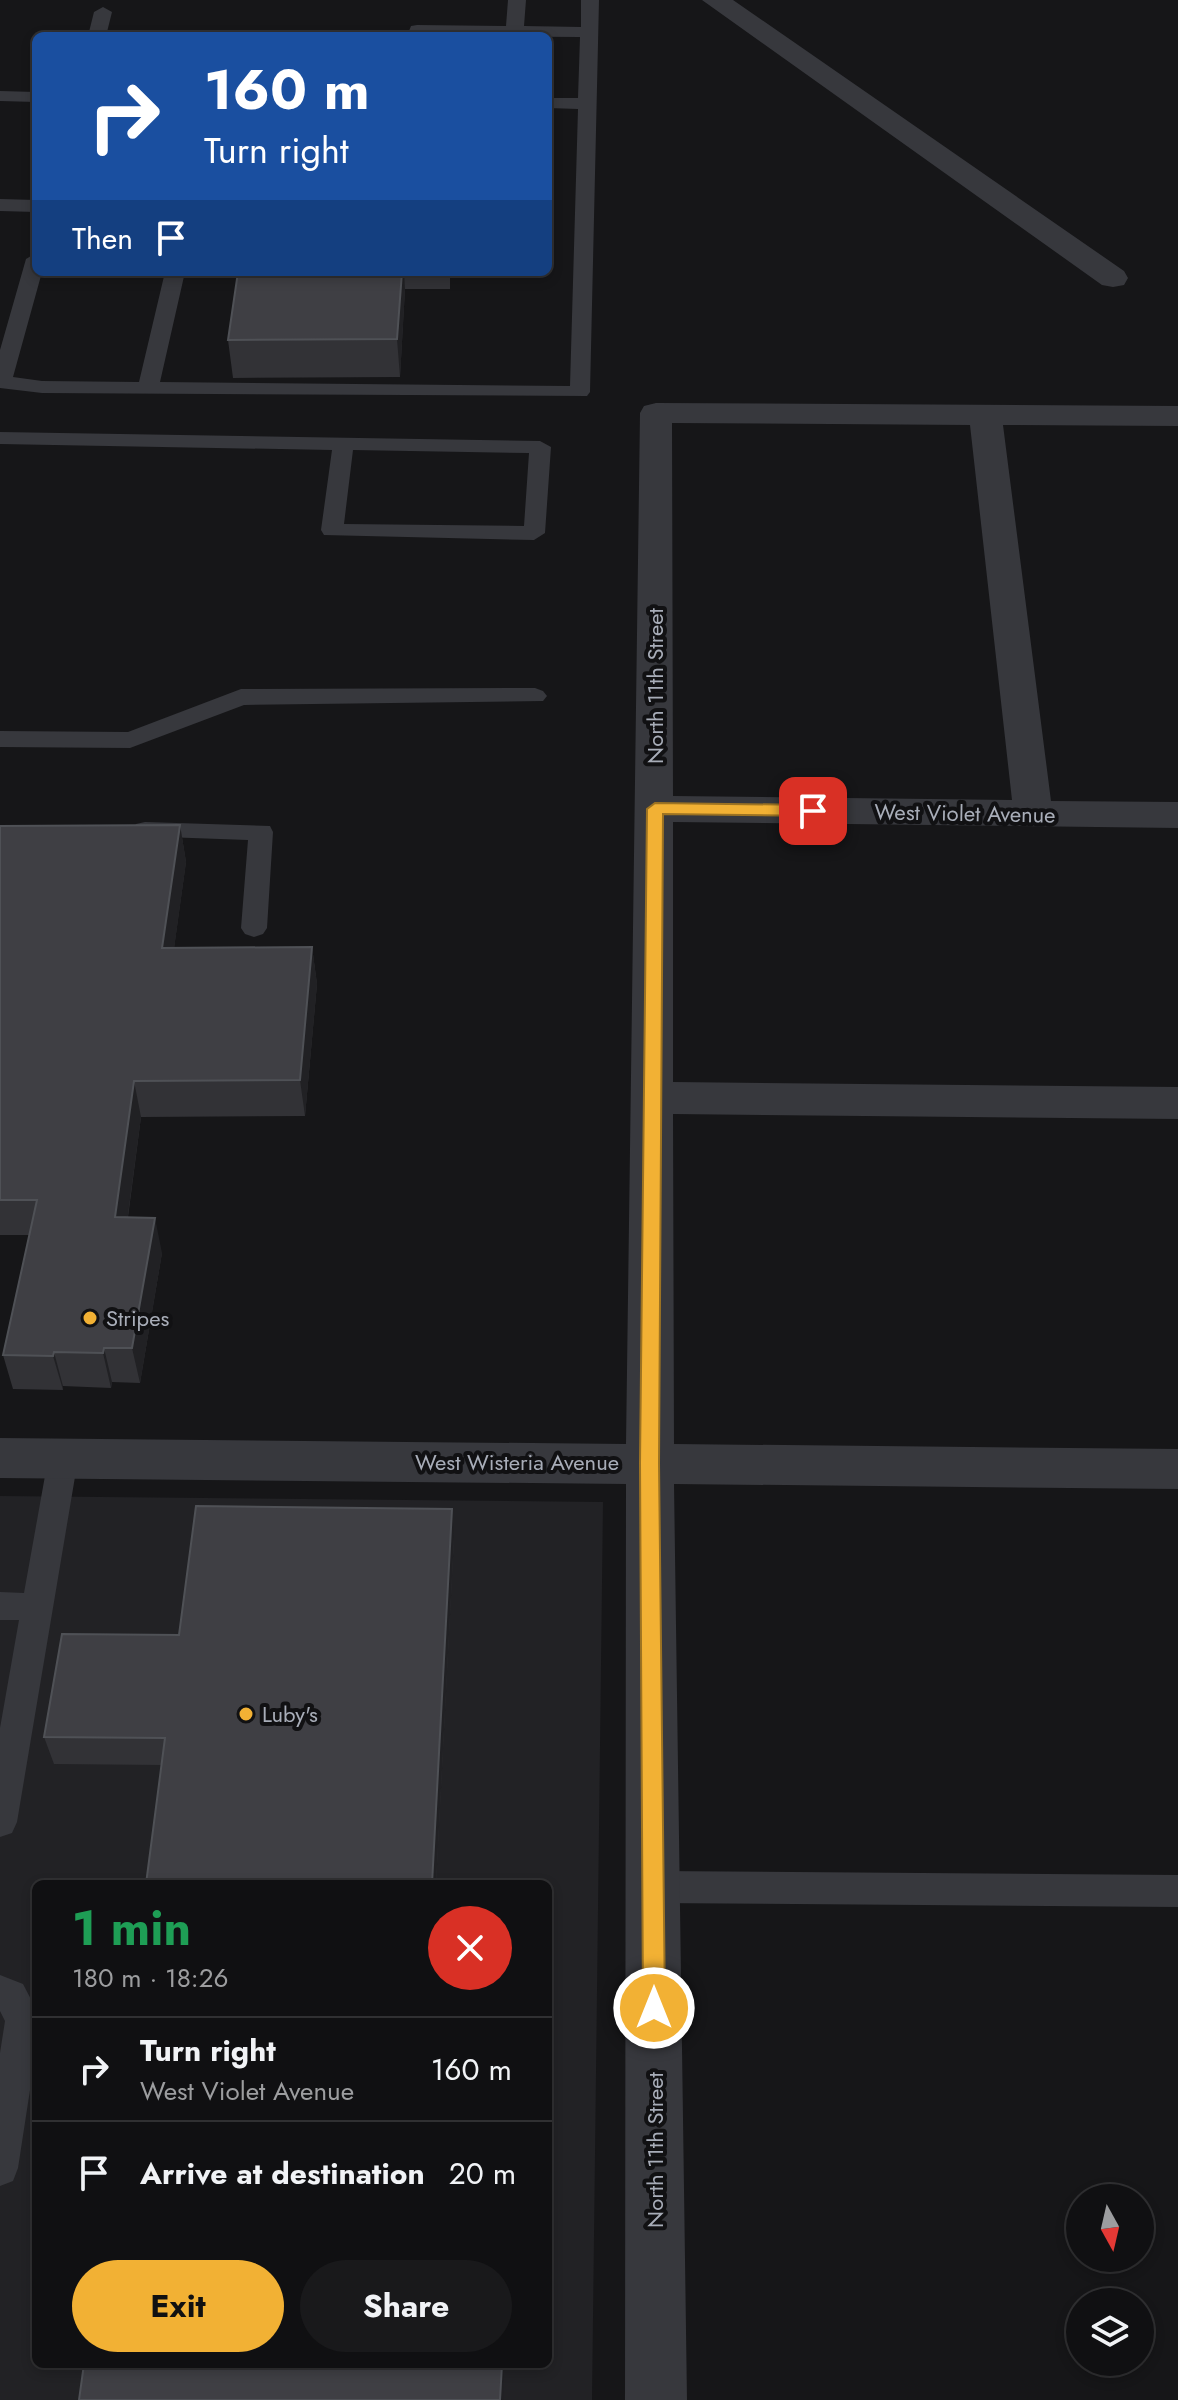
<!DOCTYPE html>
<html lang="en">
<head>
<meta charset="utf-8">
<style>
  :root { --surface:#101012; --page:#19191b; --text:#f1f3f6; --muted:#9c9d9f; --line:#303032; --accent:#f2b134 }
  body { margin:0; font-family:Jost,sans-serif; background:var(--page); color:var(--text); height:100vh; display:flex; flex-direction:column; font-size:30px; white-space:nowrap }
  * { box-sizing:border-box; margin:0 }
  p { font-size:26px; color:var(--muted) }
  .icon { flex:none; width:44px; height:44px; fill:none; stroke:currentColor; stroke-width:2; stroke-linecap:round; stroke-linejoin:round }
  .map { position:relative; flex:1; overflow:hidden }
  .side { position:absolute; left:32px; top:1880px; width:520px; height:488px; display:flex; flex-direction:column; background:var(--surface); border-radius:12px; box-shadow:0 4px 12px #0003,0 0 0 2px var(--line) }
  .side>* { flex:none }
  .hud { position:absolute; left:32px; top:32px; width:520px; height:244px; border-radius:12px; box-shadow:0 4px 12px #0003,0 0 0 2px var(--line); background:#1a4fa0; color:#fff; overflow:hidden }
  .needle { width:52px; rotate:172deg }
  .buttons { position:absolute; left:1066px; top:2184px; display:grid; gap:16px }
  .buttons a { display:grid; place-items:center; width:88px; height:88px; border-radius:50%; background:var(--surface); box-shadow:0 4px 12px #0003,0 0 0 2px var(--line); font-size:40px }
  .pin { position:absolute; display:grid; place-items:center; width:68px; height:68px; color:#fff; margin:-34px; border-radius:16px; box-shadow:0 4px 12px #0006 }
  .me { position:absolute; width:88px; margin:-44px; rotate:0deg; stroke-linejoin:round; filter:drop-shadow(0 0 6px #0008) }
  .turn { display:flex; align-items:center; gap:28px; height:168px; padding:0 40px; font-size:36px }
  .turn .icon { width:104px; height:104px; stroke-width:2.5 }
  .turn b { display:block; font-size:56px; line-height:68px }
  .then { display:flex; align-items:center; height:76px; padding:0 40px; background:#0003; gap:16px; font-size:30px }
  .round { display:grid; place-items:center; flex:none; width:84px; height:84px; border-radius:42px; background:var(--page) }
  .head { display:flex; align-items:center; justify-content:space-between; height:136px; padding:0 40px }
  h1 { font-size:48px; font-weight:700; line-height:60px; color:#1e9e55 }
  .cta { display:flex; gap:16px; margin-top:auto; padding:16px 40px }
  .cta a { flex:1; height:92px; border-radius:48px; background:var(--accent); color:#111; font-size:32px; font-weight:700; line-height:92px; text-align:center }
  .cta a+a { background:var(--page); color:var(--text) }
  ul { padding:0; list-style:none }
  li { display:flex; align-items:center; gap:24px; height:104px; padding:0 40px; border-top:2px solid var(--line) }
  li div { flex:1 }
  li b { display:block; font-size:30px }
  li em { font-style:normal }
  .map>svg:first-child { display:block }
  .built { fill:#222225; fill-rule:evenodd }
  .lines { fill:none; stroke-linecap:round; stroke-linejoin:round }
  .lane { fill:#37383d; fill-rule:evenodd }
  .street { fill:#37383d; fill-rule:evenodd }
  .wall { fill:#323236 }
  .shaded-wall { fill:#212124 }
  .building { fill:#3f3f44; stroke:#4f5156; stroke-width:2 }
  .route { fill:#f2b134; stroke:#9d7322; stroke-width:2 }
  .poi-dot { fill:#f2b134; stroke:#111113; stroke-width:3 }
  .labels { text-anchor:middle; stroke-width:8; stroke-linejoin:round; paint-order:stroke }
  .street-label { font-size:22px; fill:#a8adb8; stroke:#111113 }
  .poi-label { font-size:22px; fill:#a8adb8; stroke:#111113; text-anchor:start }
</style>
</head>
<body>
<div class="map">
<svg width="1178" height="2400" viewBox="0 0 1178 2400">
  <rect width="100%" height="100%" fill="#161618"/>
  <path class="built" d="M 0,1496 L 603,1502 L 592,2400 L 0,2400 ZM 36,1884 L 548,1884 L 548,2364 L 36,2364 Z"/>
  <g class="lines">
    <path class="lane" d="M 508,0 L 526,0 L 524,26 L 581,27 L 581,0 L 599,0 L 590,392 L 587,396 L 42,393 L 0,388 L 0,350 L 26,259 L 36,253 L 36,272 L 42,272 L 13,377 L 42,381 L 139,382 L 165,272 L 185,272 L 160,382 L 570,386 L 578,109 L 548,108 L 548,98 L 578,98 L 580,37 L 407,36 L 411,26 L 417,25 L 506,26 Z
      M 103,7 L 112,12 L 106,36 L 88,36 L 94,12 Z
      M 0,91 L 36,92 L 36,102 L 0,101 Z
      M 0,199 L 36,200 L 36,212 L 0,211 Z
      M 0,432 L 540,441 L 551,447 L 545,533 L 534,540 L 324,535 L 321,530 L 332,450 L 0,444 ZM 353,450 L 529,453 L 524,526 L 344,524 Z
      M 535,688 L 543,691 L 547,696 L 543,701 L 244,705 L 130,748 L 0,747 L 0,731 L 128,732 L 241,689 Z
      M 145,822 L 270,826 L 273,832 L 267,928 L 263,934 L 254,937 L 245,934 L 241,928 L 248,840 L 136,836 L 133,830 L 136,824 Z
      M 63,1446 L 74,1450 L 78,1459 L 17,1822 L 12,1833 L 0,1837 L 0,1728 L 19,1620 L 0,1620 L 0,1592 L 24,1593 L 48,1459 L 52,1450 Z
      M 653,1871 L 1178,1875 L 1178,1907 L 653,1903 L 641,1898 L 636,1887 L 641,1876 Z
      M 0,1975 L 23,1984 L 36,2009 L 36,2051 L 18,2168 L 13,2181 L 0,2186 L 0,2053 L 5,2021 L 0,2011 Z"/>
    <path class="street" d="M 702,0 L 733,0 L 1124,271 L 1128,278 L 1124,285 L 1113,287 L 1102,285 Z
      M 656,403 L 1178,406 L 1178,426 L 1003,425 L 1051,801 L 1178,802 L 1178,828 L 673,822 L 673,1082 L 1178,1087 L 1178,1119 L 673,1114 L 674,1444 L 1178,1449 L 1178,1489 L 674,1484 L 687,2400 L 625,2400 L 626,1484 L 0,1478 L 0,1438 L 626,1444 L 640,413 L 644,406 ZM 672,423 L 970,425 L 1012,800 L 673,796 Z"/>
  </g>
  <path class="wall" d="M 238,272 L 450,272 L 450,289 L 405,289 L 400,377 L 233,378 L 228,340 Z
    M 180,825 L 186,862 L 174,948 L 312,947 L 317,984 L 305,1116 L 141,1117 L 128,1217 L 162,1253 L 140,1383 L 112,1382 L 111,1388 L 63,1386 L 63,1390 L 13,1389 L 3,1355 L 29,1235 L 0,1235 L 0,826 Z
    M 454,1538 L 436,1884 L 146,1884 L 162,1765 L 54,1764 L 44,1737 L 179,1635 Z"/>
  <path class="shaded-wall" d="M 402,272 L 404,272 L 405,289 L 400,377 L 397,339 Z
    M 180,825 L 186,862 L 169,985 L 162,948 Z
    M 312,947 L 317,984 L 305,1116 L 300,1080 Z
    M 134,1081 L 141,1117 L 123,1252 L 115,1217 Z
    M 155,1218 L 162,1253 L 140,1383 L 132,1348 Z
    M 104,1348 L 112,1382 L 111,1388 L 103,1353 Z
    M 54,1352 L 63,1386 L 63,1390 L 53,1356 Z
    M 452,1509 L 454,1538 L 436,1884 L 432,1884 Z
    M 502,2364 L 504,2364 L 503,2400 L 500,2400 Z"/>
  <path class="building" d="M 238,272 L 402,272 L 397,339 L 228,340 Z
    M 180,825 L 162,948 L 312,947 L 300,1080 L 134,1081 L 115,1217 L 155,1218 L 132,1348 L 104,1348 L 103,1353 L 54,1352 L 53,1356 L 3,1355 L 37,1200 L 0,1200 L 0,826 Z
    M 196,1506 L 452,1509 L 432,1884 L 146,1884 L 165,1738 L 44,1737 L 62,1634 L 179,1635 Z
    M 84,2364 L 502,2364 L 500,2400 L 79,2400 Z"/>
  <path class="route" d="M 655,803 L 813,805 L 821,811 L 813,816 L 663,814 L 659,1463 L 665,2008 L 662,2016 L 654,2019 L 646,2016 L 643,2008 L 640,1463 L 647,809 Z"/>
  <g class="poi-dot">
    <circle cx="90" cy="1318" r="8"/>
    <circle cx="246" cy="1714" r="8"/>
  </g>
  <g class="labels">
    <g class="street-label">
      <text transform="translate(655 686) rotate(-90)" y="8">North 11th Street</text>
      <text transform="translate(965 813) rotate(1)" y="8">West Violet Avenue</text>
      <text x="517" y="1470">West Wisteria Avenue</text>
      <text transform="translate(655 2150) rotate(-90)" y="8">North 11th Street</text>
    </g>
    <g class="poi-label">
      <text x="106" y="1326">Stripes</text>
      <text x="262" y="1722">Luby's</text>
    </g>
  </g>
</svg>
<div class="buttons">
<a><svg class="needle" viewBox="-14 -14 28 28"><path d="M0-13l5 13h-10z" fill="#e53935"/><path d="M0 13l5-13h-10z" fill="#9c9d9f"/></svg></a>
<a><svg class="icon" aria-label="layers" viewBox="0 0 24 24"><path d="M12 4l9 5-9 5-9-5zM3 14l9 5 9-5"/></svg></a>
</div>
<div class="pin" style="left:813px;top:811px;background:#d93025"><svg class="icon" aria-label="arrive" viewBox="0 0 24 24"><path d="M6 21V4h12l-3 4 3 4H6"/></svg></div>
<svg class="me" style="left:654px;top:2008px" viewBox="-20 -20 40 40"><circle r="17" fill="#f2b134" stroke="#fff" stroke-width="3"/><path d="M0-11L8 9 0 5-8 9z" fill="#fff"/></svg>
<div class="hud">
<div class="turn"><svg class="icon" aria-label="right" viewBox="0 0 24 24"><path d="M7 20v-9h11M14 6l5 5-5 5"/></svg><div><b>160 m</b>Turn right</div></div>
<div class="then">Then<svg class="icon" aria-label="arrive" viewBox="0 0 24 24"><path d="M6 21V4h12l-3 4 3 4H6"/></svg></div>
</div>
<section class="side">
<div class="head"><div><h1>1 min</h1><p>180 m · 18:26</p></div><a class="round" style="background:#d93025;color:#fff"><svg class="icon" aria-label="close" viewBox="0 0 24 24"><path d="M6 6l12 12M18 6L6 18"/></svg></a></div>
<ul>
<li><svg class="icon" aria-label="right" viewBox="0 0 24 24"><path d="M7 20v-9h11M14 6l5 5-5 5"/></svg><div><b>Turn right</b><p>West Violet Avenue</p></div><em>160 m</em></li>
<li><svg class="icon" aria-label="arrive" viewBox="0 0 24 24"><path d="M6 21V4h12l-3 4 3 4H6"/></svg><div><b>Arrive at destination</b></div><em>20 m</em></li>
</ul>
<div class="cta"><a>Exit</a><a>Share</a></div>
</section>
</div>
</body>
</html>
